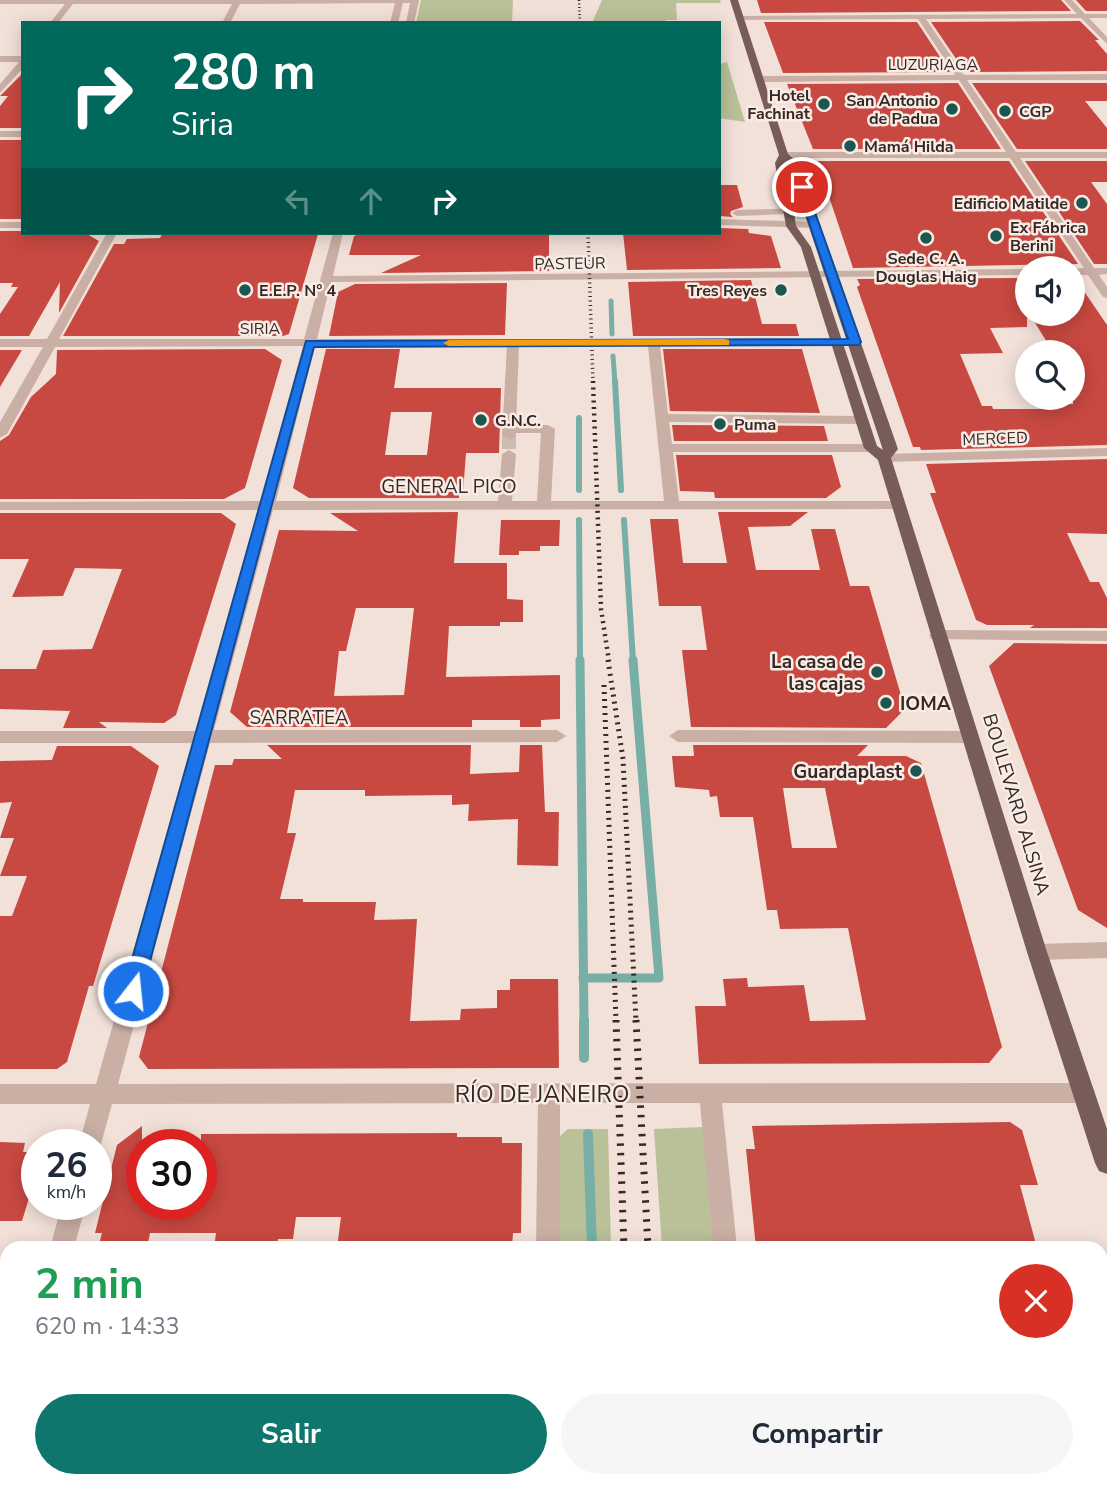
<!DOCTYPE html>
<html lang="es">
<head>
<meta charset="utf-8">
<style>
  :root { --surface:#fff; --page:#f6f6f7; --text:#1f2937; --muted:#747a83; --accent:#0f766e }
  body { margin:0; font-family:"Nunito Sans",sans-serif; background:var(--page); color:var(--text); height:100vh; display:flex; flex-direction:column; font-size:26px; white-space:nowrap }
  * { box-sizing:border-box; margin:0 }
  p { font-size:23px; color:var(--muted) }
  .icon { flex:none; width:38px; height:38px; fill:none; stroke:currentColor; stroke-width:2; stroke-linecap:round; stroke-linejoin:round }
  .map { position:relative; flex:1; overflow:hidden }
  .drawer { position:absolute; left:0px; top:1241px; width:1108px; height:247px; display:flex; flex-direction:column; background:var(--surface); border-radius:21px 21px 0 0; box-shadow:0 4px 18px #0003 }
  .drawer>* { flex:none }
  .banner { position:absolute; left:21px; top:21px; width:700px; height:214px; border-radius:0px; box-shadow:0 4px 18px #0003; background:#00695c; color:#fff; overflow:hidden }
  .buttons { position:absolute; left:1015px; top:256px; display:grid; gap:14px }
  .buttons a { display:grid; place-items:center; width:70px; height:70px; border-radius:50%; background:var(--surface); box-shadow:0 4px 18px #0003; font-size:35px }
  .speed { position:absolute; left:21px; top:1129px; display:flex; gap:14px; font-size:35px; font-weight:700; text-align:center }
  .speed>* { display:grid; place-content:center; width:91px; height:91px; border-radius:50%; background:var(--surface); box-shadow:0 4px 18px #0003; line-height:1 }
  .speed small { font-size:18px; font-weight:400 }
  .speed .limit { border:10px solid #d22; background:#fff; color:#111 }
  .pin { position:absolute; display:grid; place-items:center; width:60px; height:60px; color:#fff; margin:-30px; border:4px solid #fff; border-radius:50%; box-shadow:0 2px 7px #0007 }
  .me { position:absolute; width:77px; margin:-38px; rotate:16deg; stroke-linejoin:round; filter:drop-shadow(0 0 5px #0008) }
  .turn { display:flex; align-items:center; gap:24px; height:147px; padding:0 35px; font-size:32px }
  .turn .icon { width:91px; height:91px; stroke-width:2.5 }
  .turn b { display:block; font-size:49px; line-height:60px }
  .lanes { display:flex; align-items:center; height:66px; padding:0 35px; background:#0003; justify-content:center; gap:35px; direction:ltr }
  .lanes .off { opacity:.35 }
  .round { display:grid; place-items:center; flex:none; width:74px; height:74px; border-radius:37px; background:var(--page) }
  .overview { display:flex; align-items:center; justify-content:space-between; height:119px; padding:0 35px }
  h1 { font-size:42px; font-weight:700; line-height:52px; color:#1e9e55 }
  .button { display:flex; gap:14px; margin-top:auto; padding:14px 35px }
  .button a { flex:1; height:80px; border-radius:42px; background:var(--accent); color:#fff; font-size:28px; font-weight:700; line-height:80px; text-align:center }
  .button a+a { background:var(--page); color:var(--text) }
  .map>svg:first-child { display:block }
  .green { fill:#bac199 }
  .lines { fill:none; stroke-linecap:round; stroke-linejoin:round }
  .stream-far3 { stroke:#77afa7; stroke-width:5 }
  .stream-far2 { stroke:#77afa7; stroke-width:6 }
  .stream-far1 { stroke:#77afa7; stroke-width:9 }
  .stream { stroke:#77afa7; stroke-width:10 }
  .building { fill:#c84941; fill-rule:evenodd }
  .minor-tunnel { stroke:#ccbcb5; stroke-width:14; stroke-dasharray:14 7; stroke-linecap:butt }
  .minor { fill:#caafa5; fill-rule:evenodd }
  .major { fill:#775c57; fill-rule:evenodd }
  .rail-far4 { stroke:#352826; stroke-width:2.5; stroke-dasharray:1 2.5; stroke-linecap:butt }
  .rail-far3 { stroke:#352826; stroke-width:3.5; stroke-dasharray:1 3.5; stroke-linecap:butt }
  .rail-far2 { stroke:#352826; stroke-width:4.5; stroke-dasharray:2 4.5; stroke-linecap:butt }
  .rail-far1 { stroke:#352826; stroke-width:5; stroke-dasharray:2 5; stroke-linecap:butt }
  .rail { stroke:#352826; stroke-width:7; stroke-dasharray:2.5 7; stroke-linecap:butt }
  .route { fill:#1a73e8; stroke:#114b97; stroke-width:2 }
  .slow { fill:#f59e0b }
  .poi-dot { fill:#1b5750; stroke:#f9ece5; stroke-width:2.5 }
  .labels { text-anchor:middle; stroke-width:5; stroke-linejoin:round; paint-order:stroke }
  .far-street-label { font-size:16px; fill:#352826; stroke:#f9ece5 }
  .far-poi-label { font-size:16px; font-weight:bold; fill:#352826; stroke:#f9ece5; text-anchor:start }
  .street-label { font-size:19px; fill:#352826; stroke:#f9ece5 }
  .poi-label { font-size:19px; font-weight:bold; fill:#352826; stroke:#f9ece5; text-anchor:end }
  .near-street-label { font-size:23px; fill:#352826; stroke:#f9ece5 }
</style>
</head>
<body>
<div class="map">
<svg width="1107" height="1486" viewBox="0 0 1107 1486">
  <rect width="100%" height="100%" fill="#f2e1d9"/>
  <path class="green" d="M 421,0 L 513,0 L 512,23 L 416,23 Z
    M 602,0 L 720,0 L 721,3 L 676,3 L 677,20 L 666,20 L 666,23 L 592,23 Z
    M 727,62 L 745,122 L 719,118 L 719,64 Z
    M 703,1127 L 713,1248 L 662,1248 L 654,1129 Z
    M 568,1129 L 608,1129 L 611,1248 L 560,1248 L 558,1138 Z"/>
  <g class="lines">
    <path class="stream-far3" d="M 611,301 L 612,334
      M 613,356 L 615,383"/>
    <path class="stream-far2" d="M 615,381 L 621,490
      M 579,418 L 579,490
      M 579,520 L 580,661
      M 624,520 L 633,661"/>
    <path class="stream-far1" d="M 580,660 L 584,1021
      M 583,978 L 659,978 L 633,660"/>
    <path class="stream" d="M 584,1020 L 584,1058
      M 588,1134 L 592,1248
      M 600,1480 L 600,1486"/>
  </g>
  <path class="building" d="M 757,0 L 1061,0 L 1071,11 L 761,13 Z
    M 1076,0 L 1107,0 L 1107,11 L 1086,11 Z
    M 1080,21 L 1099,40 L 1095,40 L 1107,54 L 1107,71 L 965,72 L 931,22 Z
    M 764,22 L 917,22 L 950,72 L 783,73 Z
    M 23,73 L 23,128 L 0,128 L 0,106 L 8,96 L 0,96 Z
    M 958,83 L 1001,149 L 813,149 L 787,84 Z
    M 972,83 L 1107,83 L 1107,101 L 1085,101 L 1107,128 L 1107,149 L 1017,149 Z
    M 0,140 L 23,140 L 23,219 L 0,219 Z
    M 817,161 L 1009,161 L 1078,264 L 853,268 Z
    M 1025,161 L 1107,161 L 1107,182 L 1091,182 L 1107,204 L 1107,264 L 1094,264 Z
    M 719,185 L 737,185 L 743,207 L 731,211 L 730,214 L 733,217 L 719,216 Z
    M 719,228 L 748,229 L 749,233 L 771,236 L 781,268 L 627,270 L 623,233 L 719,233 Z
    M 0,231 L 23,231 L 23,234 L 87,234 L 99,241 L 59,313 L 60,282 L 29,336 L 0,336 L 0,314 L 18,287 L 11,287 L 13,283 L 0,283 Z
    M 361,233 L 549,233 L 549,271 L 381,273 L 421,255 L 349,255 L 354,236 Z
    M 162,234 L 318,234 L 289,334 L 283,336 L 63,336 L 114,244 L 124,244 L 127,239 L 160,238 Z
    M 1027,278 L 1027,327 L 990,328 L 1003,353 L 960,354 L 982,406 L 992,406 L 993,409 L 1047,409 L 1044,404 L 1073,404 L 1073,352 L 1053,352 L 1029,313 L 1073,313 L 1075,278 L 1107,325 L 1107,445 L 921,450 L 920,447 L 913,447 L 857,287 L 860,285 L 857,279 Z
    M 751,280 L 762,324 L 796,324 L 799,336 L 633,336 L 628,282 Z
    M 507,283 L 505,335 L 329,336 L 338,292 L 355,284 Z
    M 265,349 L 282,360 L 245,488 L 224,499 L 0,499 L 0,441 L 9,435 L 31,397 L 56,374 L 57,350 Z
    M 326,349 L 400,349 L 394,388 L 501,388 L 499,453 L 466,453 L 463,493 L 459,493 L 459,498 L 309,498 L 293,488 ZM 391,412 L 432,412 L 427,455 L 385,455 Z
    M 663,349 L 802,349 L 820,413 L 670,411 Z
    M 0,350 L 22,350 L 0,387 Z
    M 672,425 L 824,426 L 828,441 L 674,441 Z
    M 676,455 L 832,455 L 841,487 L 826,498 L 715,498 L 714,492 L 680,491 Z
    M 1107,459 L 1107,534 L 1067,533 L 1090,582 L 1099,582 L 1107,598 L 1107,628 L 1030,628 L 1034,625 L 987,625 L 976,620 L 930,493 L 936,493 L 926,464 Z
    M 458,512 L 454,563 L 507,563 L 507,599 L 523,600 L 523,622 L 500,622 L 500,626 L 449,626 L 446,677 L 560,675 L 560,719 L 541,720 L 541,727 L 520,727 L 520,720 L 472,720 L 472,727 L 247,727 L 230,712 L 279,530 L 358,531 L 330,513 ZM 356,608 L 414,608 L 404,695 L 334,696 L 339,651 L 346,651 Z
    M 718,512 L 808,512 L 790,526 L 748,527 L 756,570 L 820,570 L 811,529 L 835,529 L 850,586 L 869,586 L 905,709 L 886,728 L 691,727 L 682,650 L 707,650 L 701,606 L 659,606 L 650,519 L 678,519 L 683,563 L 727,563 Z
    M 0,513 L 221,513 L 236,524 L 176,715 L 164,723 L 99,722 L 107,728 L 63,728 L 70,711 L 0,709 L 0,669 L 36,669 L 43,650 L 92,649 L 122,569 L 75,568 L 63,596 L 12,597 L 29,559 L 0,559 Z
    M 501,520 L 560,520 L 559,546 L 540,546 L 540,551 L 519,551 L 519,555 L 499,555 Z
    M 1014,643 L 1107,644 L 1107,928 L 1078,910 L 989,666 Z
    M 267,745 L 471,745 L 470,774 L 519,772 L 520,745 L 542,745 L 545,812 L 559,812 L 558,866 L 517,865 L 518,819 L 468,821 L 469,804 L 452,805 L 452,795 L 365,796 L 365,790 L 295,790 L 287,833 L 296,833 L 280,899 L 303,899 L 303,902 L 376,902 L 374,920 L 417,919 L 410,1021 L 460,1020 L 461,1009 L 497,1008 L 497,990 L 510,990 L 510,979 L 558,979 L 559,1068 L 148,1069 L 139,1057 L 215,765 L 232,765 L 234,759 L 282,759 Z
    M 693,745 L 868,745 L 857,756 L 906,756 L 921,763 L 1002,1047 L 989,1063 L 699,1064 L 695,1006 L 726,1006 L 723,979 L 747,978 L 748,987 L 804,985 L 810,1021 L 866,1020 L 848,928 L 780,929 L 777,910 L 767,910 L 753,817 L 720,817 L 717,796 L 710,797 L 709,790 L 675,787 L 672,756 L 694,756 ZM 783,788 L 825,788 L 837,848 L 792,848 Z
    M 57,746 L 131,746 L 159,766 L 93,986 L 89,986 L 67,1062 L 57,1069 L 0,1069 L 0,916 L 12,916 L 27,876 L 0,876 L 14,838 L 0,838 L 12,802 L 0,803 L 0,761 L 52,760 Z
    M 1010,1122 L 1022,1130 L 1038,1185 L 1020,1185 L 1037,1248 L 756,1248 L 746,1149 L 755,1149 L 752,1126 Z
    M 142,1126 L 142,1204 L 201,1204 L 201,1134 L 457,1133 L 457,1137 L 502,1137 L 502,1143 L 522,1143 L 521,1233 L 513,1233 L 512,1248 L 337,1248 L 341,1217 L 296,1217 L 293,1239 L 278,1239 L 277,1248 L 214,1248 L 216,1233 L 150,1233 L 147,1248 L 98,1248 L 102,1233 L 95,1233 L 117,1145 Z
    M 0,1142 L 25,1143 L 23,1152 L 37,1152 L 37,1172 L 22,1221 L 0,1221 Z"/>
  <g class="lines">
    <path class="minor-tunnel" d="M 509,435 L 509,454"/>
    <path class="minor" d="M 0,0 L 419,0 L 419,1 L 414,23 L 406,23 L 410,3 L 403,3 L 398,23 L 390,23 L 395,3 L 240,4 L 230,23 L 222,23 L 232,4 L 73,4 L 58,23 L 50,23 L 65,4 L 0,4 Z
      M 1064,0 L 1072,0 L 1085,14 L 1107,14 L 1107,18 L 1089,18 L 1107,37 L 1107,44 L 1081,18 L 926,19 L 964,75 L 1107,74 L 1107,80 L 967,80 L 1016,152 L 1107,152 L 1107,158 L 1020,158 L 1094,268 L 1107,268 L 1107,274 L 1099,275 L 1107,287 L 1107,298 L 1103,297 L 1088,275 L 1073,275 L 1073,269 L 1084,268 L 1010,158 L 784,158 L 779,155 L 784,152 L 1006,152 L 959,80 L 759,82 L 755,79 L 759,76 L 955,75 L 918,19 L 739,20 L 735,18 L 739,16 L 1077,14 Z
      M 0,56 L 23,56 L 23,68 L 0,93 L 0,84 L 19,62 L 0,62 Z
      M 0,131 L 23,131 L 23,137 L 0,137 Z
      M 814,208 L 814,212 L 810,213 L 737,216 L 732,213 L 737,210 Z
      M 719,219 L 816,222 L 821,225 L 816,228 L 719,225 Z
      M 0,222 L 23,222 L 23,228 L 0,228 Z
      M 107,233 L 117,233 L 59,339 L 304,339 L 333,233 L 343,233 L 333,276 L 1027,269 L 1027,275 L 331,282 L 317,339 L 859,339 L 861,342 L 855,346 L 660,346 L 668,414 L 861,416 L 868,420 L 861,424 L 669,422 L 672,444 L 871,444 L 878,448 L 871,452 L 673,452 L 679,501 L 898,501 L 905,505 L 898,509 L 273,510 L 214,730 L 557,730 L 566,736 L 557,742 L 210,743 L 118,1084 L 1084,1083 L 1092,1086 L 1095,1093 L 1092,1100 L 1084,1103 L 722,1103 L 737,1248 L 713,1248 L 700,1103 L 560,1103 L 560,1248 L 536,1248 L 538,1103 L 112,1104 L 101,1144 L 96,1152 L 96,1144 L 79,1144 L 90,1104 L 0,1104 L 0,1084 L 96,1084 L 193,743 L 0,743 L 0,731 L 196,731 L 259,510 L 0,510 L 0,502 L 261,501 L 303,346 L 55,347 L 7,434 L 0,438 L 0,422 L 43,347 L 0,347 L 0,339 L 47,339 ZM 315,346 L 507,346 L 502,435 L 509,439 L 514,438 L 516,433 L 541,433 L 537,501 L 512,501 L 516,454 L 509,450 L 502,454 L 498,501 L 276,501 ZM 519,346 L 648,346 L 664,501 L 551,501 L 555,429 L 548,425 L 516,425 Z
      M 1107,448 L 1107,456 L 884,462 L 877,458 L 884,454 Z
      M 937,630 L 1107,631 L 1107,641 L 931,639 L 929,635 Z
      M 678,730 L 970,731 L 979,737 L 970,743 L 678,742 L 669,736 Z
      M 1107,942 L 1107,958 L 1037,960 L 1030,958 L 1027,952 L 1030,946 L 1037,944 Z
      M 62,1204 L 86,1204 L 74,1248 L 50,1248 Z
      M 7,1434 L 7,1480 L 10,1480 L 0,1486 L 0,1436 Z
      M 532,1480 L 560,1480 L 560,1486 L 532,1486 Z
      M 732,1480 L 760,1480 L 761,1486 L 733,1486 Z"/>
    <path class="major" d="M 730,0 L 738,0 L 788,154 L 798,163 L 898,449 L 891,458 L 1047,952 L 1107,1129 L 1107,1174 L 1099,1171 L 1095,1163 L 1027,952 L 878,460 L 864,448 L 801,247 L 786,226 L 775,163 L 779,155 ZM 786,162 L 788,164 L 883,450 L 877,446 L 811,247 L 796,226 Z"/>
    <path class="rail-far4" d="M 579,0 L 580,23"/>
    <path class="rail-far3" d="M 588,233 L 593,383"/>
    <path class="rail-far2" d="M 593,381 L 601,609 L 609,661"/>
    <path class="rail-far1" d="M 608,660 L 623,759 L 636,1021
      M 604,685 L 616,1021"/>
    <path class="rail" d="M 616,1020 L 624,1248
      M 636,1020 L 648,1248
      M 632,1480 L 632,1486
      M 660,1480 L 660,1486"/>
  </g>
  <path class="route" d="M 802,184 L 806,187 L 861,342 L 859,345 L 314,347 L 142,991 L 139,997 L 133,999 L 126,997 L 123,991 L 306,341 L 848,339 L 797,187 Z"/>
  <path class="slow" d="M 725,339 L 729,340 L 729,345 L 449,346 L 443,343 L 449,340 Z"/>
  <g class="poi-dot">
    <circle cx="824" cy="104" r="7"/>
    <circle cx="952" cy="109" r="7"/>
    <circle cx="1005" cy="111" r="7"/>
    <circle cx="850" cy="146" r="7"/>
    <circle cx="1082" cy="203" r="7"/>
    <circle cx="996" cy="236" r="7"/>
    <circle cx="926" cy="238" r="7"/>
    <circle cx="245" cy="290" r="7"/>
    <circle cx="781" cy="290" r="7"/>
    <circle cx="481" cy="420" r="7"/>
    <circle cx="720" cy="424" r="7"/>
    <circle cx="877" cy="672" r="7"/>
    <circle cx="886" cy="703" r="7"/>
    <circle cx="916" cy="771" r="7"/>
  </g>
  <g class="labels">
    <g class="far-street-label">
      <text x="933" y="70">LUZURIAGA</text>
      <text transform="translate(570 263) rotate(-1)" y="6">PASTEUR</text>
      <text x="260" y="334">SIRIA</text>
      <text transform="translate(995 438) rotate(-2)" y="6">MERCED</text>
    </g>
    <g class="far-poi-label">
      <text x="810" y="101" text-anchor="end">Hotel<tspan x="810" dy="18">Fachinat</tspan></text>
      <text x="938" y="106" text-anchor="end">San Antonio<tspan x="938" dy="18">de Padua</tspan></text>
      <text x="1019" y="117">CGP</text>
      <text x="864" y="152">Mamá Hilda</text>
      <text x="1068" y="209" text-anchor="end">Edificio Matilde</text>
      <text x="1010" y="233">Ex Fábrica<tspan x="1010" dy="18">Berini</tspan></text>
      <text x="926" y="264" text-anchor="middle">Sede C. A.<tspan x="926" dy="18">Douglas Haig</tspan></text>
      <text x="259" y="296">E.E.P. N° 4</text>
      <text x="767" y="296" text-anchor="end">Tres Reyes</text>
      <text x="495" y="426">G.N.C.</text>
      <text x="734" y="430">Puma</text>
    </g>
    <g class="street-label">
      <text x="449" y="493">GENERAL PICO</text>
      <text x="299" y="724">SARRATEA</text>
      <text transform="translate(1017 804) rotate(73)" y="7">BOULEVARD ALSINA</text>
    </g>
    <g class="poi-label">
      <text x="863" y="668">La casa de<tspan x="863" dy="22">las cajas</tspan></text>
      <text x="900" y="710" text-anchor="start">IOMA</text>
      <text x="902" y="778">Guardaplast</text>
    </g>
    <g class="near-street-label">
      <text x="542" y="1102">RÍO DE JANEIRO</text>
    </g>
  </g>
</svg>
<div class="buttons">
<a><svg class="icon" aria-label="sound" viewBox="0 0 24 24"><path d="M4 9h4l5-4v14l-5-4H4zM17 9q2 3 0 6"/></svg></a>
<a><svg class="icon" aria-label="search" viewBox="0 0 24 24"><circle cx="10" cy="10" r="6"/><path d="M15 15l6 6"/></svg></a>
</div>
<div class="speed"><div>26<small>km/h</small></div><div class="limit">30</div></div>
<div class="pin" style="left:802px;top:187px;background:#d93025"><svg class="icon" aria-label="arrive" viewBox="0 0 24 24"><path d="M6 21V4h12l-3 4 3 4H6"/></svg></div>
<svg class="me" style="left:133px;top:991px" viewBox="-20 -20 40 40"><circle r="17" fill="#1a73e8" stroke="#fff" stroke-width="3"/><path d="M0-11L8 9 0 5-8 9z" fill="#fff"/></svg>
<div class="banner">
<div class="turn"><svg class="icon" aria-label="right" viewBox="0 0 24 24"><path d="M7 20v-9h11M14 6l5 5-5 5"/></svg><div><b>280 m</b>Siria</div></div>
<div class="lanes"><svg class="icon off" aria-label="left" viewBox="0 0 24 24"><path d="M17 20v-9H6M10 6l-5 5 5 5"/></svg><svg class="icon off" aria-label="ahead" viewBox="0 0 24 24"><path d="M12 20V5M6 11l6-6 6 6"/></svg><svg class="icon" aria-label="right" viewBox="0 0 24 24"><path d="M7 20v-9h11M14 6l5 5-5 5"/></svg></div>
</div>
<section class="drawer">
<div class="overview"><div><h1>2 min</h1><p>620 m · 14:33</p></div><a class="round" style="background:#d93025;color:#fff"><svg class="icon" aria-label="close" viewBox="0 0 24 24"><path d="M6 6l12 12M18 6L6 18"/></svg></a></div>
<div class="button"><a>Salir</a><a>Compartir</a></div>
</section>
</div>
</body>
</html>
